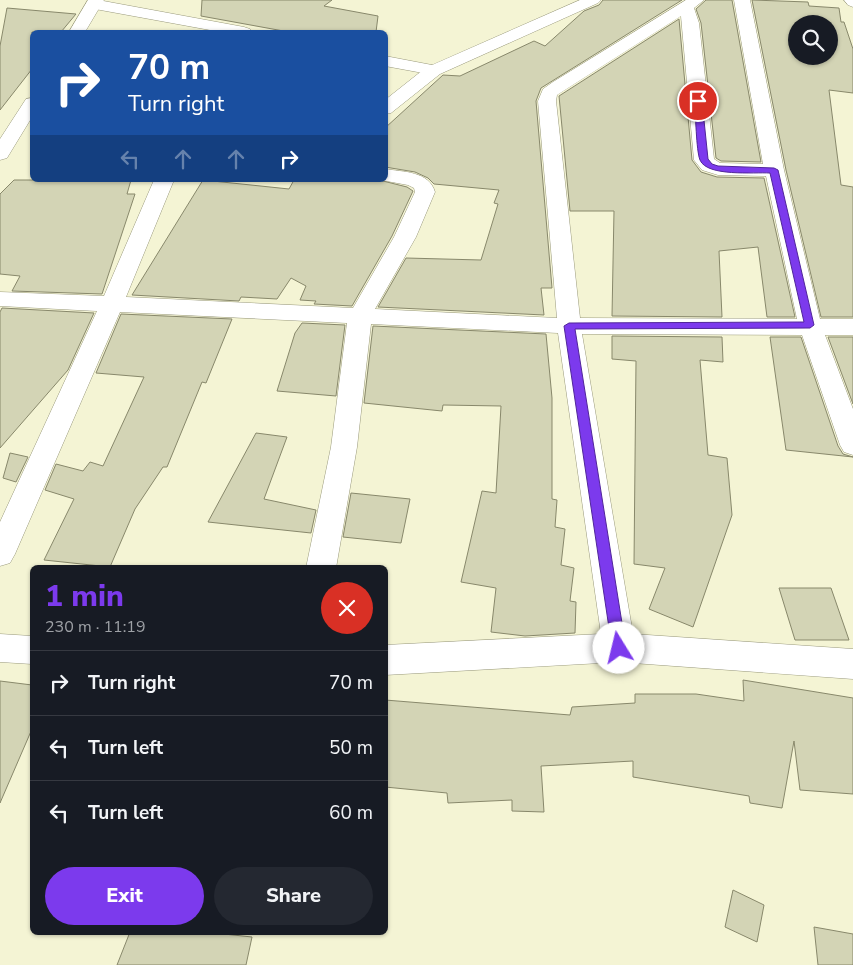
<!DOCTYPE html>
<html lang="en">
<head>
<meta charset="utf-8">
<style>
  :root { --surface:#171b24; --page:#242831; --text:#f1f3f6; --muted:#9ea1a6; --line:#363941; --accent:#7c3aed }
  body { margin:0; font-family:"Nunito Sans",sans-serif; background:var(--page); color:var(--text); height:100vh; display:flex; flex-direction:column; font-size:19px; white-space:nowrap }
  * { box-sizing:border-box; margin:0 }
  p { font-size:16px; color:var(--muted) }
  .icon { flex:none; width:28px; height:28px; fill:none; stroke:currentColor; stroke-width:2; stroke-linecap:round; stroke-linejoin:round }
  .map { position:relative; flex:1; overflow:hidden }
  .sheet { position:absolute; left:30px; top:565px; width:358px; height:370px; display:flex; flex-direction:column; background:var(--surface); border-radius:8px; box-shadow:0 1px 4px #0004 }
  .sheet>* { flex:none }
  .hud { position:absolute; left:30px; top:30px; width:358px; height:152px; border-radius:8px; box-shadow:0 1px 4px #0004; background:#1a4fa0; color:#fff; overflow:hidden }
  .tools { position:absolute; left:788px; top:15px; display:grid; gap:10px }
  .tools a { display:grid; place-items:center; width:50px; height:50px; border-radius:50%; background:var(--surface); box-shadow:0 1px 4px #0004; font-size:25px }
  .pin { position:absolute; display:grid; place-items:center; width:42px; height:42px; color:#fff; margin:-21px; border:2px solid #fff; border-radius:50%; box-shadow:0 1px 5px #0007 }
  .me { position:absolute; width:55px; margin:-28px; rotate:351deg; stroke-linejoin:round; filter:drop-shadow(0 0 4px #0008) }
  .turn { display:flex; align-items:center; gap:18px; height:105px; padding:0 15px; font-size:22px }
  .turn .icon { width:65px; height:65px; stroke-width:2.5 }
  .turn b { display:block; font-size:35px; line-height:42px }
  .lanes { display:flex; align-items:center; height:48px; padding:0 15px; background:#0003; justify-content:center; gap:25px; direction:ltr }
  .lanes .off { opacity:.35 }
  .round { display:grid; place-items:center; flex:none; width:52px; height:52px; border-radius:26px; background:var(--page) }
  .overview { display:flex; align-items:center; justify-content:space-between; height:85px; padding:0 15px }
  h1 { font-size:30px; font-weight:800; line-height:38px; color:var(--accent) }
  .primary-button { display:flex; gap:10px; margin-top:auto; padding:10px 15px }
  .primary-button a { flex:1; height:58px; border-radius:30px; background:var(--accent); color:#fff; font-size:20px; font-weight:800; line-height:58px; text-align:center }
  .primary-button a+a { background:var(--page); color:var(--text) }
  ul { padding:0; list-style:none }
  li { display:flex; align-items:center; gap:15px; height:65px; padding:0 15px; border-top:1px solid var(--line) }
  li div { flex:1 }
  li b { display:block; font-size:19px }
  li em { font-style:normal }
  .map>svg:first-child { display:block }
  .building { fill:#d3d4b5; stroke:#88886b; fill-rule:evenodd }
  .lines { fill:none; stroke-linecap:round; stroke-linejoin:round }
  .minor-casing { stroke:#9a9a7d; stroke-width:1 }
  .tertiary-casing { stroke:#9a9a7d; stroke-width:1 }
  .minor { fill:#fff; fill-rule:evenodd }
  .tertiary { fill:#fff; fill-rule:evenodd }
  .route { fill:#7c3aed; stroke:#51269a }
</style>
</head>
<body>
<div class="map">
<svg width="853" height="965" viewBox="0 0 853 965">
  <rect width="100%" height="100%" fill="#f4f4d4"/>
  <path class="building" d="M 202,0 L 332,0 L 324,6 L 378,16 L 376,32 L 289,32 L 201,16 Z
    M 603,0 L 682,0 L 541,88 L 536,101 L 552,288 L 541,288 L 544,315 L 378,307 L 406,258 L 481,260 L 498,204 L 494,203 L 499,190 L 434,184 L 428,178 L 415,172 L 385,167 L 385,128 L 443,75 L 460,76 L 534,41 L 545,46 L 584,11 L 599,5 Z
    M 706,0 L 732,0 L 761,162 L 721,161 L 716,158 L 701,23 L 696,9 Z
    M 752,0 L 808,2 L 809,6 L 839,8 L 841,22 L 844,22 L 853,49 L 853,93 L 829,90 L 841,185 L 853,187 L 853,317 L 821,317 L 786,170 ZM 796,24 L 829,24 L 829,56 L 796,56 Z
    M 7,8 L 76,14 L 61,32 L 32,32 L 32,69 L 0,110 L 0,46 Z
    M 679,19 L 692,160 L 701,172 L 717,177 L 764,178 L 795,317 L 767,317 L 758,247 L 719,251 L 722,317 L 612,316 L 614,211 L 570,211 L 559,96 Z
    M 14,180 L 131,180 L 127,194 L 135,194 L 102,294 L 12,291 L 20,276 L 0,274 L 0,194 Z
    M 203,180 L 289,189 L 294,180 L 379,180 L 407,187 L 413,191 L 392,236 L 352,306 L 314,304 L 316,301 L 300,300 L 306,286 L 291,278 L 277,299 L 241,297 L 239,301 L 132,295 Z
    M 2,308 L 94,313 L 68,370 L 0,448 L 0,312 Z
    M 121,314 L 232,319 L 206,383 L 202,382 L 167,467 L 163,467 L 135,509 L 110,567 L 44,560 L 74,499 L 45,490 L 56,464 L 83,471 L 90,462 L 103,466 L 144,377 L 96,373 Z
    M 302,323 L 345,325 L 336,396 L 277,391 L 295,333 Z
    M 373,326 L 546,334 L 552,398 L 552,499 L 557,500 L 555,527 L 565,529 L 561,565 L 574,568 L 570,601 L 576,602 L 575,633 L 525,636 L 491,632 L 496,588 L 461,582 L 482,491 L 496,493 L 501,406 L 443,405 L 442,411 L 364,403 Z
    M 612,336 L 722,337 L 723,362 L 700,360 L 708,455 L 727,458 L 732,515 L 693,627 L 649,609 L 665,568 L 634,564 L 636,361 L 612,359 Z
    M 770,337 L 801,337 L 838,446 L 843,454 L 853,457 L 786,450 Z
    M 828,337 L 853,337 L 853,404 Z
    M 256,433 L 287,437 L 264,499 L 316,510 L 311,533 L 208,522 Z
    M 10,453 L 28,457 L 16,482 L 3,478 Z
    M 351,493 L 410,499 L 401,543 L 343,537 Z
    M 779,588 L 831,588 L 849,640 L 795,640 Z
    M 743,680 L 853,698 L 853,794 L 800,790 L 794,741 L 782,808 L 750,803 L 749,796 L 633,777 L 633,761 L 541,766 L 544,812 L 512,811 L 512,800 L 448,803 L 447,793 L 385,787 L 385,700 L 570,715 L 572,707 L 635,703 L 635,694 L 696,694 L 744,701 Z
    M 0,681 L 32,685 L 32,729 L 0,803 Z
    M 733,890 L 764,905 L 757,942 L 725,927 Z
    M 814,927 L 853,934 L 853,965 L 818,965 Z
    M 130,932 L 205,932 L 252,937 L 246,965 L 117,965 Z"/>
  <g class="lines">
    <g class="minor-casing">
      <path id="minor" d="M 88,0 L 104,0 L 85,32 L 69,32 Z
        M 686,0 L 704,0 L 694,8 L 699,23 L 714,159 L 720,163 L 763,164 L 734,0 L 750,0 L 784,170 L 820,319 L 853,319 L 853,335 L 825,335 L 853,409 L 853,455 L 844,452 L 840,445 L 802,335 L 582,334 L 633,634 L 853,649 L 853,679 L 619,662 L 385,675 L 385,645 L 601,634 L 558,333 L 371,324 L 357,447 L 336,568 L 306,568 L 331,447 L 347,323 L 120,312 L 15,554 L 10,563 L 0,566 L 0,522 L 97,311 L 0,306 L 0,292 L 104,296 L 154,180 L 174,180 L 126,297 L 353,308 L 394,237 L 415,192 L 414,188 L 408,185 L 381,180 L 385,180 L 385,169 C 403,172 429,171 435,192 L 416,237 L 375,309 L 557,318 L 538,101 L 543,89 L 553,82 ZM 681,16 L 694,160 L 702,170 L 718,175 L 766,176 L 797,319 L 580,318 L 556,101 L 557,95 Z
        M 844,0 L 853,0 L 853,7 L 848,5 Z
        M 434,65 L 440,66 L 442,70 L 440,74 L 391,113 L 385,114 L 385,100 L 428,66 Z
        M 32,98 L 32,117 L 7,158 L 0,160 L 0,139 L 26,99 Z
        M 0,634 L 32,636 L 32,664 L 0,662 Z"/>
    </g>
    <g class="tertiary-casing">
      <path id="tertiary" d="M 98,0 L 244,27 L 250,29 L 252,32 L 221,32 L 95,9 L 90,7 L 87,4 L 90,1 Z
        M 580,0 L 601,0 L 598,3 L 440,74 L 434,75 L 385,66 L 385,56 L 432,65 Z"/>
    </g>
    <use href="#minor" class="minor"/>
    <use href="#tertiary" class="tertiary"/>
  </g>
  <path class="route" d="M 698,99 L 702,101 L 708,159 L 712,164 L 718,166 L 774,168 L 778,170 L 814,325 L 810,328 L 575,329 L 626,648 L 624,652 L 619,654 L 614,652 L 612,648 L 564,326 L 569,323 L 804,322 L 770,173 C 754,172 707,177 700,160 C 696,150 696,114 694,101 Z"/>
</svg>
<div class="tools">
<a><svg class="icon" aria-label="search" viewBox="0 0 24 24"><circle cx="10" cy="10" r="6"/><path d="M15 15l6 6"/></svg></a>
</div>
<div class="pin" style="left:698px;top:101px;background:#d93025"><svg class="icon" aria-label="arrive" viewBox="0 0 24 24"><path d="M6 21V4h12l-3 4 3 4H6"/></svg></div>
<svg class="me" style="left:619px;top:648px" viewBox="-20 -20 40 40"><circle r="19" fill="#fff"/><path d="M0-13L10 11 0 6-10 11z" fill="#7c3aed"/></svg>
<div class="hud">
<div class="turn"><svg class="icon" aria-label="right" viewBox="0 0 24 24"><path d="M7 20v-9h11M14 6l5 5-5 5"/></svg><div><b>70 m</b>Turn right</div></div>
<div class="lanes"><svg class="icon off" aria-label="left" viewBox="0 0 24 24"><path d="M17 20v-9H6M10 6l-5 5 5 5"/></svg><svg class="icon off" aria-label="ahead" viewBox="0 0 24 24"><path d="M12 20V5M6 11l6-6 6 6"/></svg><svg class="icon off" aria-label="ahead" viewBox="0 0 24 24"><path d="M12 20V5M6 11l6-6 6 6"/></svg><svg class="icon" aria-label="right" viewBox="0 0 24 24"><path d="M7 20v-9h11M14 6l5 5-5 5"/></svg></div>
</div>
<section class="sheet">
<div class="overview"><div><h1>1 min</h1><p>230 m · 11:19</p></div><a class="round" style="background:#d93025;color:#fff"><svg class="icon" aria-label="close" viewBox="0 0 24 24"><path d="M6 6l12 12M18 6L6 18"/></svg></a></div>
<ul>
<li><svg class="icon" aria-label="right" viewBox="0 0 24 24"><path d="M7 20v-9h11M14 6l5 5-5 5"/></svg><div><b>Turn right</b></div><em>70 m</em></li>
<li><svg class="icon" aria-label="left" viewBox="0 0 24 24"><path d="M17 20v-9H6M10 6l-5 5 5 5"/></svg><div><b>Turn left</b></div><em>50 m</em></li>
<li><svg class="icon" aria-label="left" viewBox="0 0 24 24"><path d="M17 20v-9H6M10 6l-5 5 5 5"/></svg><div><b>Turn left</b></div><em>60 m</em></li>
</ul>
<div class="primary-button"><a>Exit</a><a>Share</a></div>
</section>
</div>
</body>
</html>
